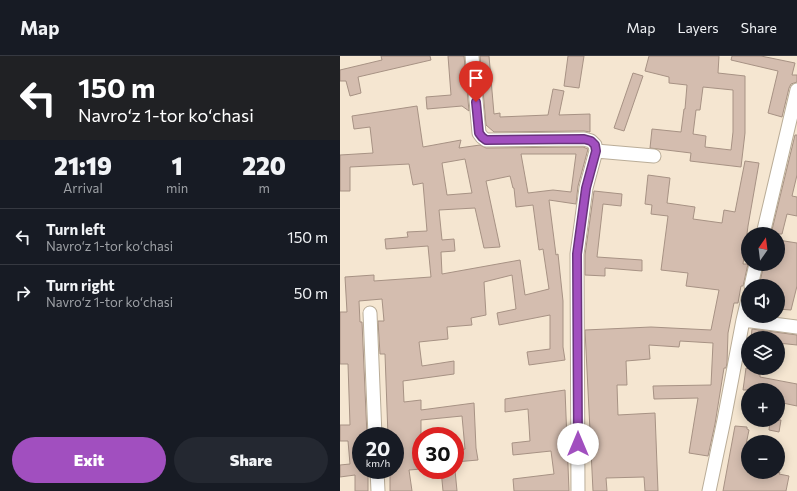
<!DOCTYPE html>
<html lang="en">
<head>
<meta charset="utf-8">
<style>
  :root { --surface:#171b24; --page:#242831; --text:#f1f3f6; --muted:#9ea1a6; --line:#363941; --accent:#a14fbf }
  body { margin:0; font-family:Commissioner,sans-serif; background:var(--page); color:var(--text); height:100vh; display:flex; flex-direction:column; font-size:15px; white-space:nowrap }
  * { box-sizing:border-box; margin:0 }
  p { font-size:13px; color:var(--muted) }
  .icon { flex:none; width:22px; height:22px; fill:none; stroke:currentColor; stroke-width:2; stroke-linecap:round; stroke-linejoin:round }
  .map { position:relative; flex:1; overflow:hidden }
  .details { display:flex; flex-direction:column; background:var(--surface); width:340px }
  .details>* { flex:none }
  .hud { background:#202124; color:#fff; overflow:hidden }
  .needle { width:26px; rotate:14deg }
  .tools { position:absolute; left:401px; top:171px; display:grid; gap:8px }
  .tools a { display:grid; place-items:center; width:44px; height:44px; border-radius:50%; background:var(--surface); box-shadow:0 2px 10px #0003; font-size:20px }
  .speed { position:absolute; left:12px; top:371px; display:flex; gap:8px; font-size:20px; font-weight:700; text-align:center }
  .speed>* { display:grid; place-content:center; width:52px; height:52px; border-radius:50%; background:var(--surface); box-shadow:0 2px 10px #0003; line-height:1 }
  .speed small { font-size:10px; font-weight:400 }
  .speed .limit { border:6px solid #d22; background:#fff; color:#111 }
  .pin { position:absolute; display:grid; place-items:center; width:34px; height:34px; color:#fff; margin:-41px -17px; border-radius:50% 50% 50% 0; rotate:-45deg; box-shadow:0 0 4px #0007 }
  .pin .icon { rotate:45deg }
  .me { position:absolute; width:44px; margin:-22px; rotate:0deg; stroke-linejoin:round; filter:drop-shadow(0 0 3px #0008) }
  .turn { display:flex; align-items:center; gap:14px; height:84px; padding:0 12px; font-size:18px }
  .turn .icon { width:52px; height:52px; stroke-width:2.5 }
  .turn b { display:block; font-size:28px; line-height:34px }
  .eta { display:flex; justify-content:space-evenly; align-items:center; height:68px; text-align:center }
  .eta b { font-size:24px; font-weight:800; line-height:28px }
  .cta { display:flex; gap:8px; margin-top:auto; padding:8px 12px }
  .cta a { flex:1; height:46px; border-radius:24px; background:var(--accent); color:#fff; font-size:16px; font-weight:800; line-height:46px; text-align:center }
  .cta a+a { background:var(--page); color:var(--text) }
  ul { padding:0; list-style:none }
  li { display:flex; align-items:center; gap:12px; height:56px; padding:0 12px; border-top:1px solid var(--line) }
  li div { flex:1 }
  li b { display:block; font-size:15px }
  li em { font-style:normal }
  header { display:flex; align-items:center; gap:24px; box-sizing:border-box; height:56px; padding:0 20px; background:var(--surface); border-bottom:1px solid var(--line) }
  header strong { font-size:19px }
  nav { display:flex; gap:22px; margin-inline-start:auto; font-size:14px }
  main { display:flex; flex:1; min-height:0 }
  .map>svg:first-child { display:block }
  .building { fill:#d4bdaf; stroke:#a79284; fill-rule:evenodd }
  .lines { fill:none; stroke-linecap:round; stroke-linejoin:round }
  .minor-casing { stroke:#baad98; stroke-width:15 }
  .minor { stroke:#fff; stroke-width:13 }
  .route-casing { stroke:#69337c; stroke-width:10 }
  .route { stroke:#a14fbf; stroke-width:7 }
</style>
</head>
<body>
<header>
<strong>Map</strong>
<nav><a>Map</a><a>Layers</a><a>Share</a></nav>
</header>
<main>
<section class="details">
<div class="hud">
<div class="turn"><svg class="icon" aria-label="left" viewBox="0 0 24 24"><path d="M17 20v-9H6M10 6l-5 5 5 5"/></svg><div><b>150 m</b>Navroʻz 1-tor koʻchasi</div></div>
</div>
<div class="eta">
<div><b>21:19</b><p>Arrival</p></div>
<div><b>1</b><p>min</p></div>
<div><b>220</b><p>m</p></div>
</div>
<ul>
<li><svg class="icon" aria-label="left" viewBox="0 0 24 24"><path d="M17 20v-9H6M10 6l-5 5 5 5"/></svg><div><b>Turn left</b><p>Navroʻz 1-tor koʻchasi</p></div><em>150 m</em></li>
<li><svg class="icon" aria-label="right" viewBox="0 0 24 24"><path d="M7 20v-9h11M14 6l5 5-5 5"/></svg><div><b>Turn right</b><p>Navroʻz 1-tor koʻchasi</p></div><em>50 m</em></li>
</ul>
<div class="cta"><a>Exit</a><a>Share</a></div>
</section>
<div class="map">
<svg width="457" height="435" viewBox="0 0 457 435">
  <rect width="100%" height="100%" fill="#f5e6d1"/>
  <path class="building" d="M 41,0 L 90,0 L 91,4 L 18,21 L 21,37 L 10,40 L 6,25 L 0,25 L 0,14 L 42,4 Z
    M 108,0 L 124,0 L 129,55 L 122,50 L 87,53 L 86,41 L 111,39 Z
    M 140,0 L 149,0 L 154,58 L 160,57 L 160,61 L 208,59 L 213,33 L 224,35 L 219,59 L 250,58 L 250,76 L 244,75 L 154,76 L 146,69 Z
    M 228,0 L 244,0 L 239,32 L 224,30 Z
    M 309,0 L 379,0 L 378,17 L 405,20 L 405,77 L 401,111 L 350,105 L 351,97 L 310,92 L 312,73 L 341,76 L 344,53 L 345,53 L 347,29 L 329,27 L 329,21 L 305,15 ZM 363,31 L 393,34 L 393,76 L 391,94 L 365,91 L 366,80 L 353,78 L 356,54 L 360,54 Z
    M 392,0 L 421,0 L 455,7 L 452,19 L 457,19 L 457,26 L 451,28 L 449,32 L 442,61 L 428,57 L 438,15 L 391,4 Z
    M 293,17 L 303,20 L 284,75 L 274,72 Z
    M 77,50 L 83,91 L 121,84 L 119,92 L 140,89 L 146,92 L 243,91 L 248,93 L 238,130 L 236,148 L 209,144 L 216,199 L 218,198 L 223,245 L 223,291 L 225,304 L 189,309 L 187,296 L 210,293 L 210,259 L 159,269 L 157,257 L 176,253 L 172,219 L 144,226 L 146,259 L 131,262 L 132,269 L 107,271 L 108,283 L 79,286 L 82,310 L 114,305 L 114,318 L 63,325 L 64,346 L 81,344 L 81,354 L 134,347 L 136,392 L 138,404 L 115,406 L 115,395 L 125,393 L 122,360 L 81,364 L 81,413 L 69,414 L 72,435 L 50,435 L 50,414 L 55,414 L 55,380 L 48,380 L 45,298 L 40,298 L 38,265 L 44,265 L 42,243 L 19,245 L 20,266 L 22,266 L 27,380 L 21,380 L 21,414 L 28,414 L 28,435 L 15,435 L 15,419 L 0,421 L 0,409 L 10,408 L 8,385 L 0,385 L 0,369 L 10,369 L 8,308 L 0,308 L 0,256 L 7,256 L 5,221 L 34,219 L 34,225 L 91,221 L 88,190 L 46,193 L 45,183 L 68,181 L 67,176 L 87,175 L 83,127 L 73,129 L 69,108 L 10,111 L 10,135 L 0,135 L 0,99 L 33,97 L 30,71 L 14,73 L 12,60 ZM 181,98 L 236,98 L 231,136 L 213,134 L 188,137 ZM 125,103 L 132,137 L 107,139 L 102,107 ZM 170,120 L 173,132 L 174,132 L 176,151 L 193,149 L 199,194 L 203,193 L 209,233 L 185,239 L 180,204 L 102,218 L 101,196 L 115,195 L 114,183 L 102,184 L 99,154 L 135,152 L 144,192 L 160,191 L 146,125 Z
    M 455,79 L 457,79 L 457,119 L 452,140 L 457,141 L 457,160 L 447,158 L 442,178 L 431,178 Z
    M 405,105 L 419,107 L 408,170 L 403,208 L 408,208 L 403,230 L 401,230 L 398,247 L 394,247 L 388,277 L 387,307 L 386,312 L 384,312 L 375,368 L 368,400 L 349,397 L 358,342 L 314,343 L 313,330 L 371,329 L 373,287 L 340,285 L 339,291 L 309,289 L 310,303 L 286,305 L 287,329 L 277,329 L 278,359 L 315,357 L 318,435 L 305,435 L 304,421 L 266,422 L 267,435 L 253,435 L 245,274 L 311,271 L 371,274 L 379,234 L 346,230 L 348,217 L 321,214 L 328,160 L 311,158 L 312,149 L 305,148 L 308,119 L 330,122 L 327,147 L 355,151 L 353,163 L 382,167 L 384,154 L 395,156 Z
    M 254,135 L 282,138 L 281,150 L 263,148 L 257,201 L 302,204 L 302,215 L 265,212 L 265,220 L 245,219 L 245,199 Z
    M 438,184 L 457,187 L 457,230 L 451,254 L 438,253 L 438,230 L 419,230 L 424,208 L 438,208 Z
    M 412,273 L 457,279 L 457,289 L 438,287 L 438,282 L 411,282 Z
    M 406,312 L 418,312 L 418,318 L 420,318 L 420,321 L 457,328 L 457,350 L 438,346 L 438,334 L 403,334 Z
    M 225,334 L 229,435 L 174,435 L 173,423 L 214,418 L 211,395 L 173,399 L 172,387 L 190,385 L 188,353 L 165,356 L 165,343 Z
    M 430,364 L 441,364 L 439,376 L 429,374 Z
    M 395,370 L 407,371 L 407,373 L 409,374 L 402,408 L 408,409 L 408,416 L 440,416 L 439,418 L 449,420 L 446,435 L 383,435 Z
    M 101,414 L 115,414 L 117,435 L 103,435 Z"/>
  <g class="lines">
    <g class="minor-casing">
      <path id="minor" d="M 132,0 L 139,77 L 142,81 L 146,84 L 244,83 L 251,85 L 255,89 L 256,95 L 246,132 L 237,198 L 238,435
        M 256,95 L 314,100
        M 423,178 L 457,34
        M 411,230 L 416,208
        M 30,257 L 35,380
        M 403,264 L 457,271
        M 37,414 L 38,435
        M 369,435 L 384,364 L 403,264 L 408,243"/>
    </g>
    <use href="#minor" class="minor"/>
  </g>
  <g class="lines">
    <g class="route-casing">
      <path id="route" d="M 136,46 L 139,77 L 142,81 L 146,84 L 244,83 L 251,85 L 255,89 L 256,95 L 246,132 L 237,198 L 238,388"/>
    </g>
    <use href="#route" class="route"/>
  </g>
</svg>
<div class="tools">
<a><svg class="needle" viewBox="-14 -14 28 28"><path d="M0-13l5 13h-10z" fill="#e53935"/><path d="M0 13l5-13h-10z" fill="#9ea1a6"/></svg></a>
<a><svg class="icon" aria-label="sound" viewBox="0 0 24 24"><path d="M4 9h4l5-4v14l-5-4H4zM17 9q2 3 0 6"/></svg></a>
<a><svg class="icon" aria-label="layers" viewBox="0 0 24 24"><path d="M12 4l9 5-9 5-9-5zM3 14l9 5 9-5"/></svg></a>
<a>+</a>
<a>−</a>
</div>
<div class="speed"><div>20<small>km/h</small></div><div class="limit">30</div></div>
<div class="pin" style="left:136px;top:46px;background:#d93025"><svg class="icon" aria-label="arrive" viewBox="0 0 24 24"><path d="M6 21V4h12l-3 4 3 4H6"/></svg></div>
<svg class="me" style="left:238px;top:388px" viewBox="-20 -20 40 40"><circle r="19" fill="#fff"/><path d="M0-13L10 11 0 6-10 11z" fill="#a14fbf"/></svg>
</div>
</main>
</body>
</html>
